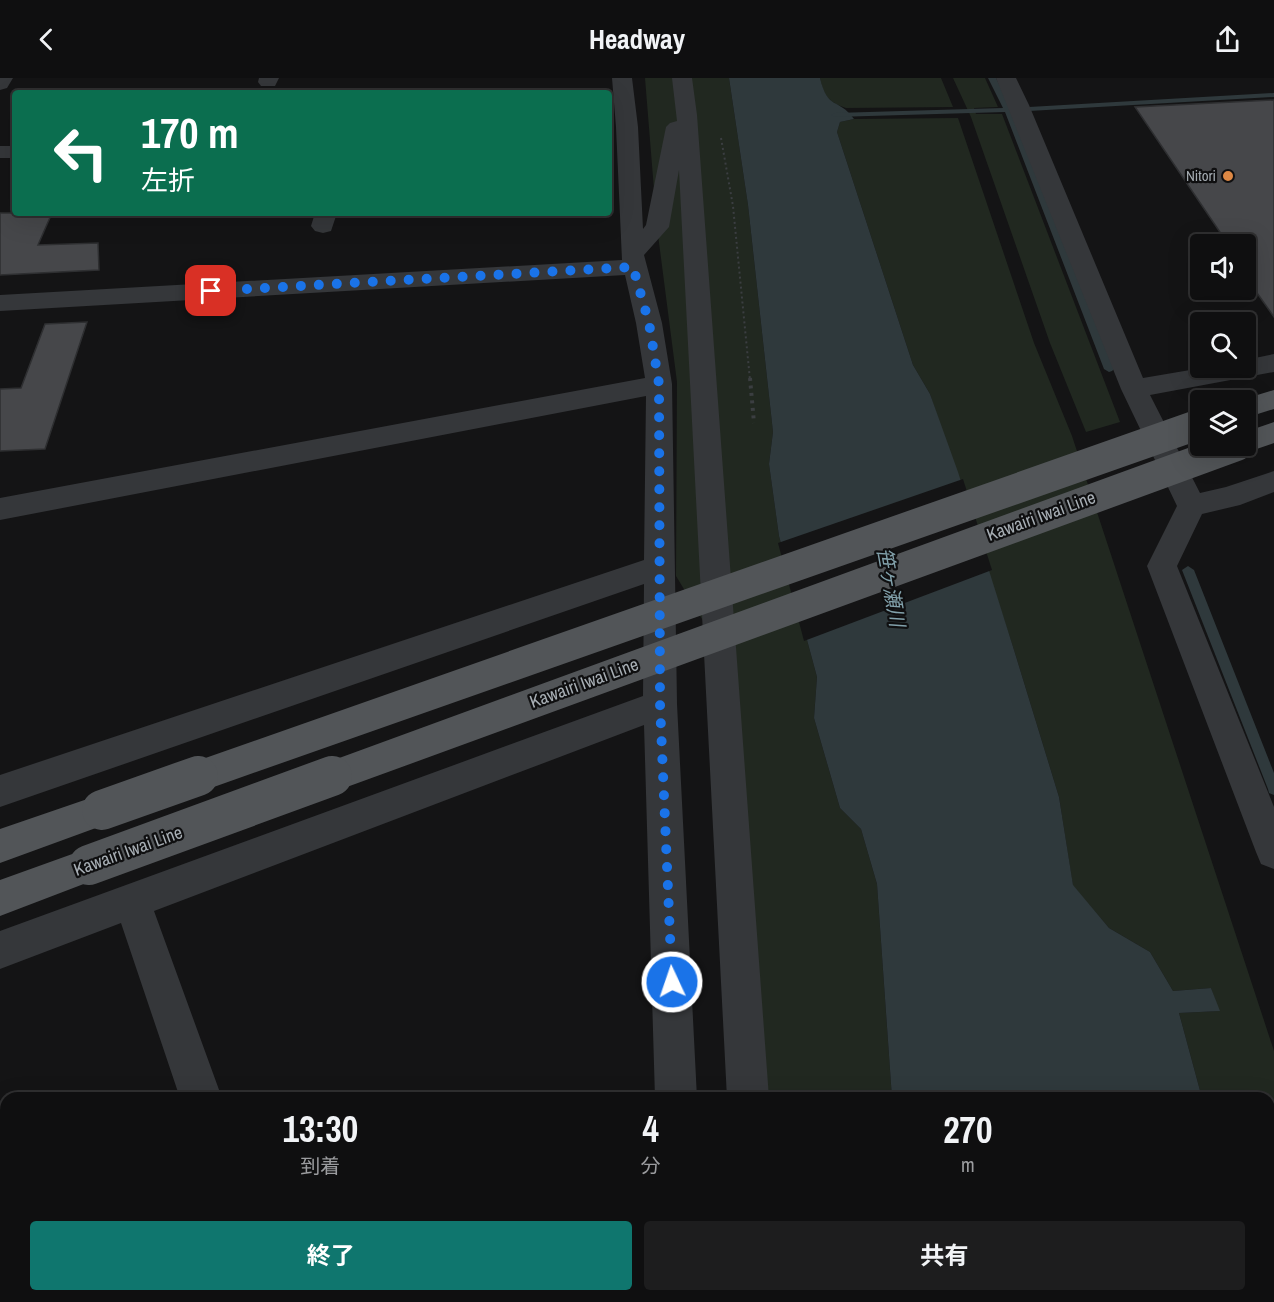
<!DOCTYPE html>
<html lang="ja">
<head>
<meta charset="utf-8">
<style>
  :root { --surface:#0f0f10; --page:#1d1d1e; --text:#f1f3f6; --muted:#9b9c9f; --line:#2f2f30; --accent:#0f766e }
  body { margin:0; font-family:"Archivo Narrow","Noto Sans JP",sans-serif; background:var(--page); color:var(--text); height:100vh; display:flex; flex-direction:column; font-size:22px; white-space:nowrap }
  * { box-sizing:border-box; margin:0 }
  p { font-size:20px; color:var(--muted) }
  .icon { flex:none; width:33px; height:33px; fill:none; stroke:currentColor; stroke-width:2; stroke-linecap:round; stroke-linejoin:round }
  .map { position:relative; flex:1; overflow:hidden }
  .panel { position:absolute; left:0px; top:1014px; width:1275px; height:210px; display:flex; flex-direction:column; background:var(--surface); border-radius:18px 18px 0 0; box-shadow:0 6px 24px #0002,0 0 0 2px var(--line) }
  .panel>* { flex:none }
  .guide { position:absolute; left:12px; top:12px; width:600px; height:126px; border-radius:6px; box-shadow:0 6px 24px #0002,0 0 0 2px var(--line); background:#0b6e4f; color:#fff; overflow:hidden }
  .controls { position:absolute; left:1190px; top:156px; display:grid; gap:12px }
  .controls a { display:grid; place-items:center; width:66px; height:66px; border-radius:6px; background:var(--surface); box-shadow:0 6px 24px #0002,0 0 0 2px var(--line); font-size:30px }
  .pin { position:absolute; display:grid; place-items:center; width:51px; height:51px; color:#fff; margin:-26px; border-radius:12px; box-shadow:0 3px 9px #0006 }
  .me { position:absolute; width:66px; margin:-33px; rotate:357deg; stroke-linejoin:round; filter:drop-shadow(0 0 4px #0008) }
  .turn { display:flex; align-items:center; gap:21px; height:126px; padding:0 30px; font-size:27px }
  .turn .icon { width:78px; height:78px; stroke-width:2.5 }
  .turn b { display:block; font-size:42px; line-height:51px }
  .eta { display:flex; justify-content:space-evenly; align-items:center; height:102px; text-align:center }
  .eta b { font-size:36px; font-weight:700; line-height:42px }
  .action { display:flex; gap:12px; margin-top:auto; padding:12px 30px }
  .action a { flex:1; height:69px; border-radius:6px; background:var(--accent); color:#fff; font-size:24px; font-weight:700; line-height:69px; text-align:center }
  .action a+a { background:var(--page); color:var(--text) }
  header { display:flex; justify-content:space-between; align-items:center; height:78px; padding:0 30px; background:var(--surface); font-size:27px; font-weight:700 }
  .map>svg:first-child { display:block }
  .green { fill:#212820 }
  .water { fill:#2f393c }
  .pier { fill:#141415 }
  .lines { fill:none; stroke-linecap:round; stroke-linejoin:round }
  .stream { fill:#2f393c; fill-rule:evenodd }
  .building { fill:#46474a; stroke:#2e2f31; stroke-width:1.5 }
  .path-far1 { stroke:#3b3e41; stroke-width:2; stroke-dasharray:2 3; stroke-linecap:butt }
  .path { stroke:#3b3e41; stroke-width:4; stroke-dasharray:3 4.5; stroke-linecap:butt }
  .minor { fill:#35373a; fill-rule:evenodd }
  .major { fill:#525558; fill-rule:evenodd }
  .major-bridge-far1 { stroke:#525558; stroke-width:30 }
  .major-bridge { stroke:#525558; stroke-width:40 }
  .route { stroke:#1a73e8; stroke-width:10; stroke-dasharray:0 18 }
  .poi-dot { fill:#d84; stroke:#0f0f10; stroke-width:2 }
  .labels { text-anchor:middle; stroke-width:4.5; stroke-linejoin:round; paint-order:stroke }
  .far-poi-label { font-size:15px; fill:#a7aeb4; stroke:#0f0f10; text-anchor:end }
  .street-label { font-size:18px; fill:#a7aeb4; stroke:#0f0f10 }
  .water-label { font-size:20px; font-style:italic; fill:#82a1ab; stroke:#0f0f10 }
</style>
</head>
<body>
<header><svg class="icon" aria-label="back" viewBox="0 0 24 24"><path d="M15 5l-7 7 7 7"/></svg>Headway<svg class="icon" aria-label="share" viewBox="0 0 24 24"><path d="M12 15V3M7 8l5-5 5 5M5 13v7h14v-7"/></svg></header>
<div class="map">
<svg width="1274" height="1224" viewBox="0 0 1274 1224">
  <rect width="100%" height="100%" fill="#141415"/>
  <path class="green" d="M 645,0 L 729,0 L 748,127 L 773,354 L 769,386 L 779,458 L 817,599 L 814,640 L 840,730 L 861,751 L 877,806 L 892,1020 L 761,1020 L 734,594 L 676,498 L 677,304 L 657,149 Z
    M 820,0 L 941,0 L 953,29 L 846,30 C 828,24 824,18 820,0 Z
    M 953,0 L 985,0 L 998,29 L 974,30 L 976,36 L 1002,36 L 1120,344 L 1086,354 L 1050,265 L 971,39 Z
    M 958,40 L 1034,265 L 1072,358 L 1274,973 L 1274,1224 L 1219,1224 L 1217,1218 L 1269,1218 L 1269,1020 L 1202,1020 L 1179,935 L 1219,933 L 1211,910 L 1173,913 L 1150,874 L 1109,850 L 1073,808 L 1059,719 L 1014,572 L 930,316 L 913,287 L 837,54 L 840,44 L 854,41 Z
    M 774,1218 L 918,1218 L 918,1224 L 775,1224 Z"/>
  <path class="water" d="M 729,0 L 820,0 C 828,33 838,19 854,41 L 840,44 L 837,54 L 913,287 L 930,316 L 958,394 L 1014,572 L 1059,719 L 1073,807 L 1109,850 L 1150,874 L 1173,913 L 1211,910 L 1220,933 L 1179,935 L 1202,1020 L 892,1020 L 877,806 L 861,751 L 840,730 L 814,640 L 817,599 L 779,458 L 769,386 L 773,354 L 748,127 Z
    M 918,1218 L 1217,1218 L 1219,1224 L 918,1224 Z"/>
  <path class="pier" d="M 963,401 L 992,492 L 804,563 L 778,465 Z"/>
  <g class="lines">
    <path class="stream" d="M 988,0 L 996,0 L 1011,30 L 1017,32 L 1013,34 L 1114,291 L 1112,293 L 1109,294 L 1104,291 L 1005,34 L 835,39 L 831,37 L 835,35 L 1003,30 Z
      M 1274,15 L 1274,19 L 1029,33 L 1025,31 L 1029,29 Z
      M 1188,488 L 1194,492 L 1274,695 L 1274,717 L 1269,715 L 1268,711 L 1182,492 Z"/>
  </g>
  <path class="building" d="M 1274,22 L 1274,239 L 1245,198 L 1245,166 L 1228,166 L 1135,29 Z
    M 0,135 L 52,135 L 38,167 L 98,165 L 99,192 L 0,197 Z
    M 87,244 L 45,371 L 0,373 L 0,311 L 21,310 L 45,246 Z"/>
  <g class="lines">
    <path class="path-far1" d="M 721,60 L 733,128 L 750,302"/>
    <path class="path" d="M 750,300 L 754,345"/>
    <path class="minor" d="M 0,0 L 13,0 L 7,10 L 0,12 Z
      M 259,0 L 279,0 L 275,8 L 261,8 L 258,4 Z
      M 612,0 L 632,0 L 638,49 L 643,151 L 646,147 L 666,49 L 670,45 L 677,43 L 672,0 L 692,0 L 697,37 L 769,1020 L 727,1020 L 679,92 L 669,149 L 644,177 L 662,245 L 672,306 L 677,626 L 697,1020 L 655,1020 L 644,647 L 154,833 L 222,1020 L 180,1020 L 121,845 L 0,891 L 0,853 L 643,618 L 644,506 L 0,729 L 0,697 L 644,482 L 646,318 L 0,442 L 0,420 L 645,300 L 636,245 L 625,197 L 0,233 L 0,217 L 622,182 L 616,49 Z
      M 996,0 L 1016,0 L 1029,27 L 1143,300 L 1202,290 L 1245,290 L 1245,282 L 1274,276 L 1274,294 L 1150,317 L 1200,415 L 1226,409 L 1274,393 L 1274,414 L 1240,427 L 1202,436 L 1177,488 L 1274,729 L 1274,791 L 1261,786 L 1256,774 L 1147,488 L 1177,428 L 1121,311 Z
      M 0,68 L 15,68 L 15,80 L 0,80 Z
      M 315,135 L 337,135 L 331,153 L 323,155 L 315,153 L 311,148 Z
      M 222,1218 L 275,1218 L 272,1224 L 220,1224 Z
      M 644,1218 L 690,1218 L 690,1224 L 644,1224 Z
      M 737,1218 L 783,1218 L 783,1224 L 737,1224 Z"/>
    <path class="major" d="M 1274,312 L 1274,331 L 1245,340 L 1245,322 L 1241,322 Z
      M 1274,344 L 1274,365 L 1245,375 L 1235,372 L 1233,368 L 1245,368 L 1245,354 Z
      M 102,716 L 115,721 L 120,732 L 115,743 L 0,785 L 0,751 Z
      M 89,770 L 102,775 L 107,787 L 102,799 L 0,838 L 0,802 Z"/>
    <path class="major-bridge-far1" d="M 194,700 L 1200,346
      M 328,700 L 1237,368"/>
    <path class="major-bridge" d="M 102,732 L 198,698
      M 89,787 L 332,698"/>
  </g>
  <g class="lines">
    <path class="route" d="M 211,213 L 633,189 L 649,245 L 659,306 L 660,626 L 672,904"/>
  </g>
  <circle class="poi-dot" cx="1228" cy="98" r="6"/>
  <g class="labels">
    <g class="far-poi-label">
      <text x="1216" y="103">Nitori</text>
    </g>
    <g class="street-label">
      <text transform="translate(1041 438) rotate(-20)" y="6">Kawairi Iwai Line</text>
      <text transform="translate(584 605) rotate(-20)" y="6">Kawairi Iwai Line</text>
      <text transform="translate(128 773) rotate(-20)" y="6">Kawairi Iwai Line</text>
    </g>
    <g class="water-label">
      <text transform="translate(891 509) rotate(80)" y="7">笹ヶ瀬川</text>
    </g>
  </g>
</svg>
<div class="controls">
<a><svg class="icon" aria-label="sound" viewBox="0 0 24 24"><path d="M4 9h4l5-4v14l-5-4H4zM17 9q2 3 0 6"/></svg></a>
<a><svg class="icon" aria-label="search" viewBox="0 0 24 24"><circle cx="10" cy="10" r="6"/><path d="M15 15l6 6"/></svg></a>
<a><svg class="icon" aria-label="layers" viewBox="0 0 24 24"><path d="M12 4l9 5-9 5-9-5zM3 14l9 5 9-5"/></svg></a>
</div>
<div class="pin" style="left:211px;top:213px;background:#d93025"><svg class="icon" aria-label="arrive" viewBox="0 0 24 24"><path d="M6 21V4h12l-3 4 3 4H6"/></svg></div>
<svg class="me" style="left:672px;top:904px" viewBox="-20 -20 40 40"><circle r="17" fill="#1a73e8" stroke="#fff" stroke-width="3"/><path d="M0-11L8 9 0 5-8 9z" fill="#fff"/></svg>
<div class="guide">
<div class="turn"><svg class="icon" aria-label="left" viewBox="0 0 24 24"><path d="M17 20v-9H6M10 6l-5 5 5 5"/></svg><div><b>170 m</b>左折</div></div>
</div>
<section class="panel">
<div class="eta">
<div><b>13:30</b><p>到着</p></div>
<div><b>4</b><p>分</p></div>
<div><b>270</b><p>m</p></div>
</div>
<div class="action"><a>終了</a><a>共有</a></div>
</section>
</div>
</body>
</html>
